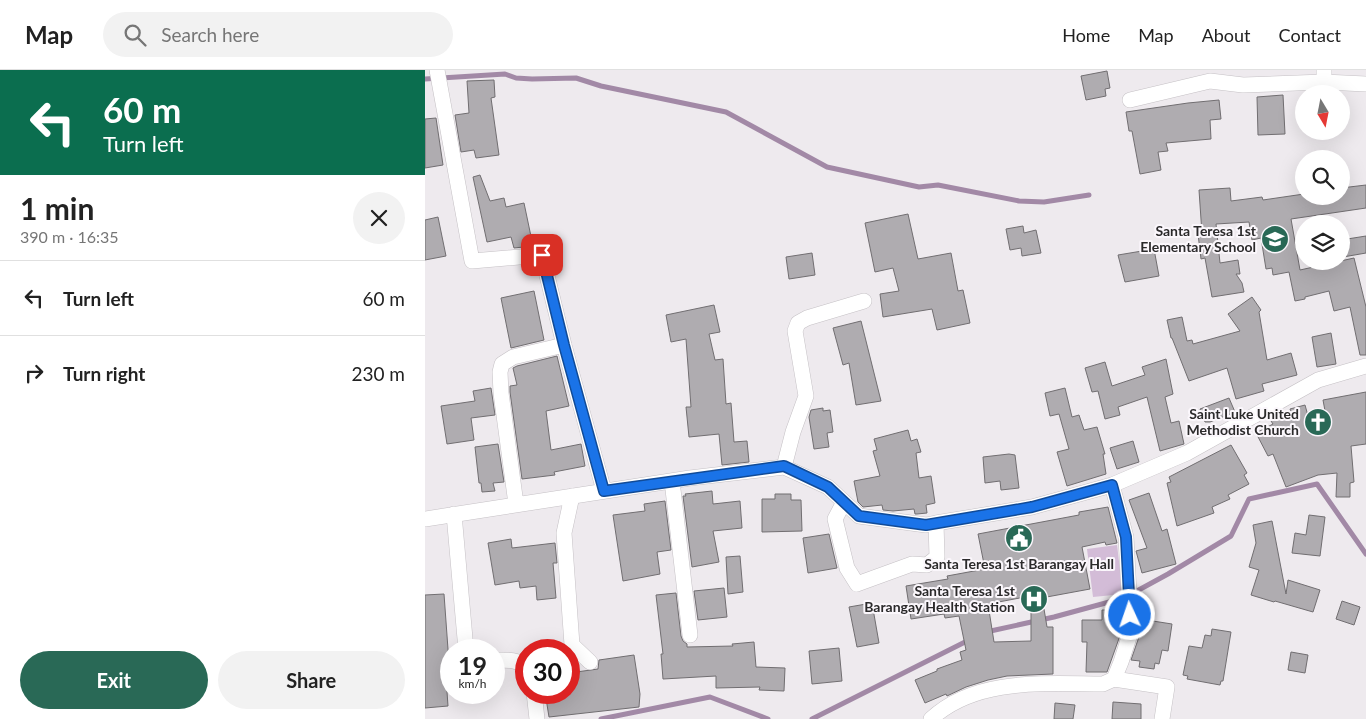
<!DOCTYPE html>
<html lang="en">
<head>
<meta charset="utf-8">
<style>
  :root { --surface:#fff; --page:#f2f2f2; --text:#222; --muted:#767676; --line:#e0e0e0; --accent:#296956 }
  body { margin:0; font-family:Lato,sans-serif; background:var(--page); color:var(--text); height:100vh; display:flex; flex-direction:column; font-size:19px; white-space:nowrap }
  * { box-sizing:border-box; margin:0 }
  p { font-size:16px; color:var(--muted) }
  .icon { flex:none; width:28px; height:28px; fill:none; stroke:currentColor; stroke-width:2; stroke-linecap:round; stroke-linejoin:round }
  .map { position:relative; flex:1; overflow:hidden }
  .drawer { display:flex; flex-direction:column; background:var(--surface); width:425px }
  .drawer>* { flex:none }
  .banner { background:#0b6e4f; color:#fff; overflow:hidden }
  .needle { width:32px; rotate:170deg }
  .controls { position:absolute; left:870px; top:15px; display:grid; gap:10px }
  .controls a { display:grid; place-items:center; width:55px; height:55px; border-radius:50%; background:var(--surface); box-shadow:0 5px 20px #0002; font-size:25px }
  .speed { position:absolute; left:15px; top:569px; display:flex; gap:10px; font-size:25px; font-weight:700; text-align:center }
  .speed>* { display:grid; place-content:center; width:65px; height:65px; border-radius:50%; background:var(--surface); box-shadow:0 5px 20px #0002; line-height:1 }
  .speed small { font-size:12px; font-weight:400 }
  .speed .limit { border:8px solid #d22; background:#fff; color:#111 }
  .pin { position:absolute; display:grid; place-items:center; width:42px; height:42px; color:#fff; margin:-21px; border-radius:10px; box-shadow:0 2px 8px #0006 }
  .me { position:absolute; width:55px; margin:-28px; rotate:357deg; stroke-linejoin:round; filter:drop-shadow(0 0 4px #0008) }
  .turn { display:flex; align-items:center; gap:18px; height:105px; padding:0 20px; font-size:22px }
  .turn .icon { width:65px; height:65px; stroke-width:2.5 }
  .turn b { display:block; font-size:35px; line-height:42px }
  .round { display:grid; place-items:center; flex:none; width:52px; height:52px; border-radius:26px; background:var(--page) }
  .head { display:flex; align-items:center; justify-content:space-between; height:85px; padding:0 20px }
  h1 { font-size:30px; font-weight:700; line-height:38px }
  .action { display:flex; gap:10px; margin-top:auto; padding:10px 20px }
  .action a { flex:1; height:58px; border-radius:30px; background:var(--accent); color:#fff; font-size:20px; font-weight:700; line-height:58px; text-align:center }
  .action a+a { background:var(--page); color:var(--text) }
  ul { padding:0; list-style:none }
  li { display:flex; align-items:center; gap:15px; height:75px; padding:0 20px; border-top:1px solid var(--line) }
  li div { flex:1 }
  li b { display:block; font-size:19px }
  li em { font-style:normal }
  header { display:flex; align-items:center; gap:30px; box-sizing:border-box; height:70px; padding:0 25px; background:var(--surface); border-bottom:1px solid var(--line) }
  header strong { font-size:24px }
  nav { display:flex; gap:28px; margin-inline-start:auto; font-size:18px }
  .search { width:350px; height:45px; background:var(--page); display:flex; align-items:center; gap:12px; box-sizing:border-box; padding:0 18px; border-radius:28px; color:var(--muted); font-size:19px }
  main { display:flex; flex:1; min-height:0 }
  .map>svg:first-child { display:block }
  .green { fill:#d3bcd7 }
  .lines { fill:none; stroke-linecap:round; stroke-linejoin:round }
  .stream { stroke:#a289a6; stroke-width:5 }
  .building { fill:#afacb0; stroke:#716e71 }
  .minor-casing { stroke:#c5c1c5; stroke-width:16 }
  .minor { stroke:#fff; stroke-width:15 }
  .route-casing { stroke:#114b97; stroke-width:12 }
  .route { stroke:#1a73e8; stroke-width:9 }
  .labels { text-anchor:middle; stroke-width:4; stroke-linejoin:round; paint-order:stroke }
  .poi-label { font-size:14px; font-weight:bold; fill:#2b2a2b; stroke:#fbf7fc; text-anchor:end }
</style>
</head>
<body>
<header>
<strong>Map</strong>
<div class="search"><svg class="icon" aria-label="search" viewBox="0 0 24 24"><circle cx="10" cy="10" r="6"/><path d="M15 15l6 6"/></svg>Search here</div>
<nav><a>Home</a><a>Map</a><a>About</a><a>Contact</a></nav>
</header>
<main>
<section class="drawer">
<div class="banner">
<div class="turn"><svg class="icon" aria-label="left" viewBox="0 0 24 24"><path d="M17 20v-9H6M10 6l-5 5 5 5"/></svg><div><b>60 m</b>Turn left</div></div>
</div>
<div class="head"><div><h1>1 min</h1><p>390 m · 16:35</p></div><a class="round"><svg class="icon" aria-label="close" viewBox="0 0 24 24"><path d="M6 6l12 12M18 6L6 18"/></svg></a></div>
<ul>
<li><svg class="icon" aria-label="left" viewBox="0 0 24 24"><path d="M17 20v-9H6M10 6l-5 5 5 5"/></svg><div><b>Turn left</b></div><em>60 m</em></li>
<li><svg class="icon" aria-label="right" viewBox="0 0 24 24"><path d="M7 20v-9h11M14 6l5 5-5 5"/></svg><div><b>Turn right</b></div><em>230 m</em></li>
</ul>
<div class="action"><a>Exit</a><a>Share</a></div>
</section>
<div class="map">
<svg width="941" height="649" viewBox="0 0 941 649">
  <rect width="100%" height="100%" fill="#eeeaee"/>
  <path class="green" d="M 692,475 L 698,524 L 668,527 L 662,479 Z"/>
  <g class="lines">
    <path class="stream" d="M 0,9 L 80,4 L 91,8 L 107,9 L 151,8 L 176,16 L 301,42 L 402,97 L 494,117 L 513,115 L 594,131 L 619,132 L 664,125
      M 561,562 L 629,547 L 699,528 L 743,504 L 806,466 L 824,429 L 892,414 L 941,484
      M 176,649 L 285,627 L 343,649
      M 387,649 L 544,570"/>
  </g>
  <path class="building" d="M 682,1 L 685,18 L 680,19 L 681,26 L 661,30 L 656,6 Z
    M 69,10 L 70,27 L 66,28 L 74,85 L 51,88 L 49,80 L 36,82 L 30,45 L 44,43 L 42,11 Z
    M 858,25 L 860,64 L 833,65 L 832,27 Z
    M 794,30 L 796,49 L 785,50 L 786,69 L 741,73 L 743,81 L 733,82 L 736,100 L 715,104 L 707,61 L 704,61 L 701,42 L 763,33 Z
    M 11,48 L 18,95 L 0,98 L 0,49 Z
    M 55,105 L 65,131 L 79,128 L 81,137 L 99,133 L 108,176 L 89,178 L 86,167 L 62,172 L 48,107 Z
    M 941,115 L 941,138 L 866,149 L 875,200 L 929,188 L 941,237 L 941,285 L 935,285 L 925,237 L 909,241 L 904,221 L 880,227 L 880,229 L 870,231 L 864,202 L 848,205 L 847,198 L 841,199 L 836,168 L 827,170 L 824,152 L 791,154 L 795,193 L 813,190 L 815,204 L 811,204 L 817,213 L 819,222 L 787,227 L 780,188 L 776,189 L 773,164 L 777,164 L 774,120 L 805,118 L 806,131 L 837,127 L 838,130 L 879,124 L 879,126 L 916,126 L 916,118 Z
    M 483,144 L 493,189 L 526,183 L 533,221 L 538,220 L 545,253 L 512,260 L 507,239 L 458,247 L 455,224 L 474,221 L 468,198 L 450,202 L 440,153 Z
    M 13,147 L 21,186 L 0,190 L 0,150 Z
    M 598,156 L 599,163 L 611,160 L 616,183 L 597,186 L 596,178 L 585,180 L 581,159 Z
    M 941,166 L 941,183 L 918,187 L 916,170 Z
    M 729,179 L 734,206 L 700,212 L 693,185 Z
    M 387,183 L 390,205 L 364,209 L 361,187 Z
    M 109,221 L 119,270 L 86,278 L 76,228 Z
    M 827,227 L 836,240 L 834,242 L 842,290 L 866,283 L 872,305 L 837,314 L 839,321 L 811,329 L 802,298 L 764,311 L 747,268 L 746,268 L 742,250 L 757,247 L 762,271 L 767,270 L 768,274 L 815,261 L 803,244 Z
    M 289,235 L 295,262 L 284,264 L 290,290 L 298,289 L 301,334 L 306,333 L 309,372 L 322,371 L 324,392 L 297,395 L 294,364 L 264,367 L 261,337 L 266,337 L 261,269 L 246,272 L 241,245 Z
    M 436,251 L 456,331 L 431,335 L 424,293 L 418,295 L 408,258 Z
    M 906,263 L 911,294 L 892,297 L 887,267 Z
    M 132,286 L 144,336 L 121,341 L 126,380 L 156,374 L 160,396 L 129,402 L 130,405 L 97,409 L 85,322 L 85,316 L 92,315 L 88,298 L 92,296 Z
    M 741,289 L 748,324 L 740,327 L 746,353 L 754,351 L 759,374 L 735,381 L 722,327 L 693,337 L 695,345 L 680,349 L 673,321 L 667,322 L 660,298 L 680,292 L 687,316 L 720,305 L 717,297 Z
    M 66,318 L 70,345 L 46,348 L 49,370 L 22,374 L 16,336 L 50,331 L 48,321 Z
    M 640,318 L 647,347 L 654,345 L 659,360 L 672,357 L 680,384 L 678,384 L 681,404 L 642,416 L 632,382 L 644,379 L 634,344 L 625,346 L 620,323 Z
    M 941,322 L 941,374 L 926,376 L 929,412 L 925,413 L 925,427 L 911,427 L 912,403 L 893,405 L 861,417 L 848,384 L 843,386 L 831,363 L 848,354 L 846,351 L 866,342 L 865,339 L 880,335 L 887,360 L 903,357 L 898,330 Z
    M 804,328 L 810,342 L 785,352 L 780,352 L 775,339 Z
    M 398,338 L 398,341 L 405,340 L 408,362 L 402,363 L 404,377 L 389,379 L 384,347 L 386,340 Z
    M 483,360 L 486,371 L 492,369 L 496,382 L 491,383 L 494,408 L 506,406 L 510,433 L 501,435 L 502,443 L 492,444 L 490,444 L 489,439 L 468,441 L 458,440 L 457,435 L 438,437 L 433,432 L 429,411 L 455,406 L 448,381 L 452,380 L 449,369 Z
    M 708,371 L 714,392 L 692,399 L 685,378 Z
    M 73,374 L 79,412 L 68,413 L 70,421 L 57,422 L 56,413 L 54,413 L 50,377 Z
    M 806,375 L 822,403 L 819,405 L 824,414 L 803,425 L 805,429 L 787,437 L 789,443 L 752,456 L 742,413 L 746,412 L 744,407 Z
    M 584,384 L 590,385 L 594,418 L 576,420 L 575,411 L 560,413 L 558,387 Z
    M 287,421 L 288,434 L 315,431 L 317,458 L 288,461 L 294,492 L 267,497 L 258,426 L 261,426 L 260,424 Z
    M 724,423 L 737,461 L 742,459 L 751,494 L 717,503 L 711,481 L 722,478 L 704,430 Z
    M 350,424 L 366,424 L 366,430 L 376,430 L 377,461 L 337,462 L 337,429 L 350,429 Z
    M 240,431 L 246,480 L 232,482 L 235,504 L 198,511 L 188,445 L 220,441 L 219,434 Z
    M 683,437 L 692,473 L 681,475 L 680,472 L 657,477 L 665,519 L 600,531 L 600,527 L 563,534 L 569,572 L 606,571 L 606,539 L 619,539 L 622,557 L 628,557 L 628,604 L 582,606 L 563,610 L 541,617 L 522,626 L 521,624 L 500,633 L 490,610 L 512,601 L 512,599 L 537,590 L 535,582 L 541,580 L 534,546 L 520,548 L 519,544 L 486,549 L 481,516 L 523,509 L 522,506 L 560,499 L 553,464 L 654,445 L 654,442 Z
    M 884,445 L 900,447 L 895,486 L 867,483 L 870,463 L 881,465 Z
    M 847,451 L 861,524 L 863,510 L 895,520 L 888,542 L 850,531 L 849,532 L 826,525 L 834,500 L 824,497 L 831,473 L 828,455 Z
    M 404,464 L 412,498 L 383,503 L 378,468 Z
    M 86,469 L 87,478 L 130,473 L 132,493 L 128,493 L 131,528 L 112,530 L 111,516 L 95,518 L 94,511 L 70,515 L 63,473 Z
    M 315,486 L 318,522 L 303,524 L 301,487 Z
    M 299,518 L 302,547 L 273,550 L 269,521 Z
    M 251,523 L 256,566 L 258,571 L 262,574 L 262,577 L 308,576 L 307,574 L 329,572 L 331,597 L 360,598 L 359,621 L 334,620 L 335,617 L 291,618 L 291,606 L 238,609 L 236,584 L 238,584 L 231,525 Z
    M 19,524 L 24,593 L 20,593 L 23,636 L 0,638 L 0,525 Z
    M 917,531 L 935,537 L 929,555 L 911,549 Z
    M 447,533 L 454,573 L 432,577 L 424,537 Z
    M 677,540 L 696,540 L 697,560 L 682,602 L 661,602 L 662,572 L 657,572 L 657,550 L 677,550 Z
    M 715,549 L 747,554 L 743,581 L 737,580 L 734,594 L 730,593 L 729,599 L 714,597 L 715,591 L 706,590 L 715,564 Z
    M 787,559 L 806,562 L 798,611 L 796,611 L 795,615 L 762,609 L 763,606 L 758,605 L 764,576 L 777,578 L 780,565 L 786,566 Z
    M 414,578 L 417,611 L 387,614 L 384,581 Z
    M 866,582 L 883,585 L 880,603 L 863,600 Z
    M 209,585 L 215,624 L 214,637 L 124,647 L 120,622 L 144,622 L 144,603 L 173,599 L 174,590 Z
    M 688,632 L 716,634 L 716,649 L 687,649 Z
    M 630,633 L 650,635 L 648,649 L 629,649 Z"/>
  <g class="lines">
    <g class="minor-casing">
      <path id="minor" d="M 12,0 L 47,191 L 117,185 L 139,275 L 179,421
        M 899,0 L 899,12 L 941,14
        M 705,30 L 785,11 L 818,15 L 899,12
        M 359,397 L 368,362 L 381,326 L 370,261 L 373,253 L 382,248 L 439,231
        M 247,411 L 265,565
        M 687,415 L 701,467 L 706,561 L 696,592 L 689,609 L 742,617 L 737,649
        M 147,426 L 139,463 L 147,575 L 165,592
        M 419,432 L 410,449 L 422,498 L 432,514 L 487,494 L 502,495 L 512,487 L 511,453
        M 91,434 L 76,323 L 75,302 L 77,294 L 88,287 L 139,275
        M 29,444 L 41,580
        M 0,449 L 265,408 L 359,397 L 403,417 L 434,446 L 501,455 L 511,453 L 607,437 L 687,415 L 762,383 L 893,310 L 941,296
        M 69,590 C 80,590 93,589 101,597
        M 109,622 L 112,649
        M 506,649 C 551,607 621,614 678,614 L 689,609"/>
    </g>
    <use href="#minor" class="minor"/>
  </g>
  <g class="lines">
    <g class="route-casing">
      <path id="route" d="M 117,185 L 139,275 L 179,421 L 359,396 L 403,417 L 434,446 L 501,455 L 607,437 L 687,415 L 701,467 L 705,545"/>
    </g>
    <use href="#route" class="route"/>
  </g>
  <defs>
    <g id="school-disc" transform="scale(1.4375)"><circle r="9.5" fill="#296956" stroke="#fbf7fc"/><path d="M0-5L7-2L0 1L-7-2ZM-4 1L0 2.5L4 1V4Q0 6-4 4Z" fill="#fff"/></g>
    <g id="church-disc" transform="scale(1.4375)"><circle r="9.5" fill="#296956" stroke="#fbf7fc"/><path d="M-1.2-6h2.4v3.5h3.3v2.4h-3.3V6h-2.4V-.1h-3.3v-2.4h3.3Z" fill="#fff"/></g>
    <g id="civic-disc" transform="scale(1.4375)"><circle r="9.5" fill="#296956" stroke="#fbf7fc"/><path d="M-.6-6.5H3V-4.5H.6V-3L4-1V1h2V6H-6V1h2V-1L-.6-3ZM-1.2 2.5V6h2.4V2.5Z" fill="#fff"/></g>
    <g id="hospital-disc" transform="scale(1.4375)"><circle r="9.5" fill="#296956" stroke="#fbf7fc"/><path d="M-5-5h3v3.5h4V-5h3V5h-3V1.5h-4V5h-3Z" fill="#fff"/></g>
  </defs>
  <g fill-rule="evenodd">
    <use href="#school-disc" x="850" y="169"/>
    <use href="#church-disc" x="893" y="352"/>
    <use href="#civic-disc" x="594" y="468"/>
    <use href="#hospital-disc" x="609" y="529"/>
  </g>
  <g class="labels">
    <g class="poi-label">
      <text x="831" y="166">Santa Teresa 1st<tspan x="831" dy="16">Elementary School</tspan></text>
      <text x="874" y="349">Saint Luke United<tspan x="874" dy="16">Methodist Church</tspan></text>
      <text x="594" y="499" text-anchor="middle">Santa Teresa 1st Barangay Hall</text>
      <text x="590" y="526">Santa Teresa 1st<tspan x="590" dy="16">Barangay Health Station</tspan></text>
    </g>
  </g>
</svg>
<div class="controls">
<a><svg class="needle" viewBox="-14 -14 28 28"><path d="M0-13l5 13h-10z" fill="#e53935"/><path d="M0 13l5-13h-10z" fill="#767676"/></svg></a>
<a><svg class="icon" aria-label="search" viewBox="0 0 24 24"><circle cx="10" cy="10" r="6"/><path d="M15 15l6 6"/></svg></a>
<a><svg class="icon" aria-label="layers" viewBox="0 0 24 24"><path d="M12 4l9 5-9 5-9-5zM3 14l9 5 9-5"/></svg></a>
</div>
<div class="speed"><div>19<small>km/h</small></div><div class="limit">30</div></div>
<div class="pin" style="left:117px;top:185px;background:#d93025"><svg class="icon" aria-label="arrive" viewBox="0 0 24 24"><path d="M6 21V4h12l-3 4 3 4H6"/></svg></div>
<svg class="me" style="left:705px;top:545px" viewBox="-20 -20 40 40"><circle r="17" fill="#1a73e8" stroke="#fff" stroke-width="3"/><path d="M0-11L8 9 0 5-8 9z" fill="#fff"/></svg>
</div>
</main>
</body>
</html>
